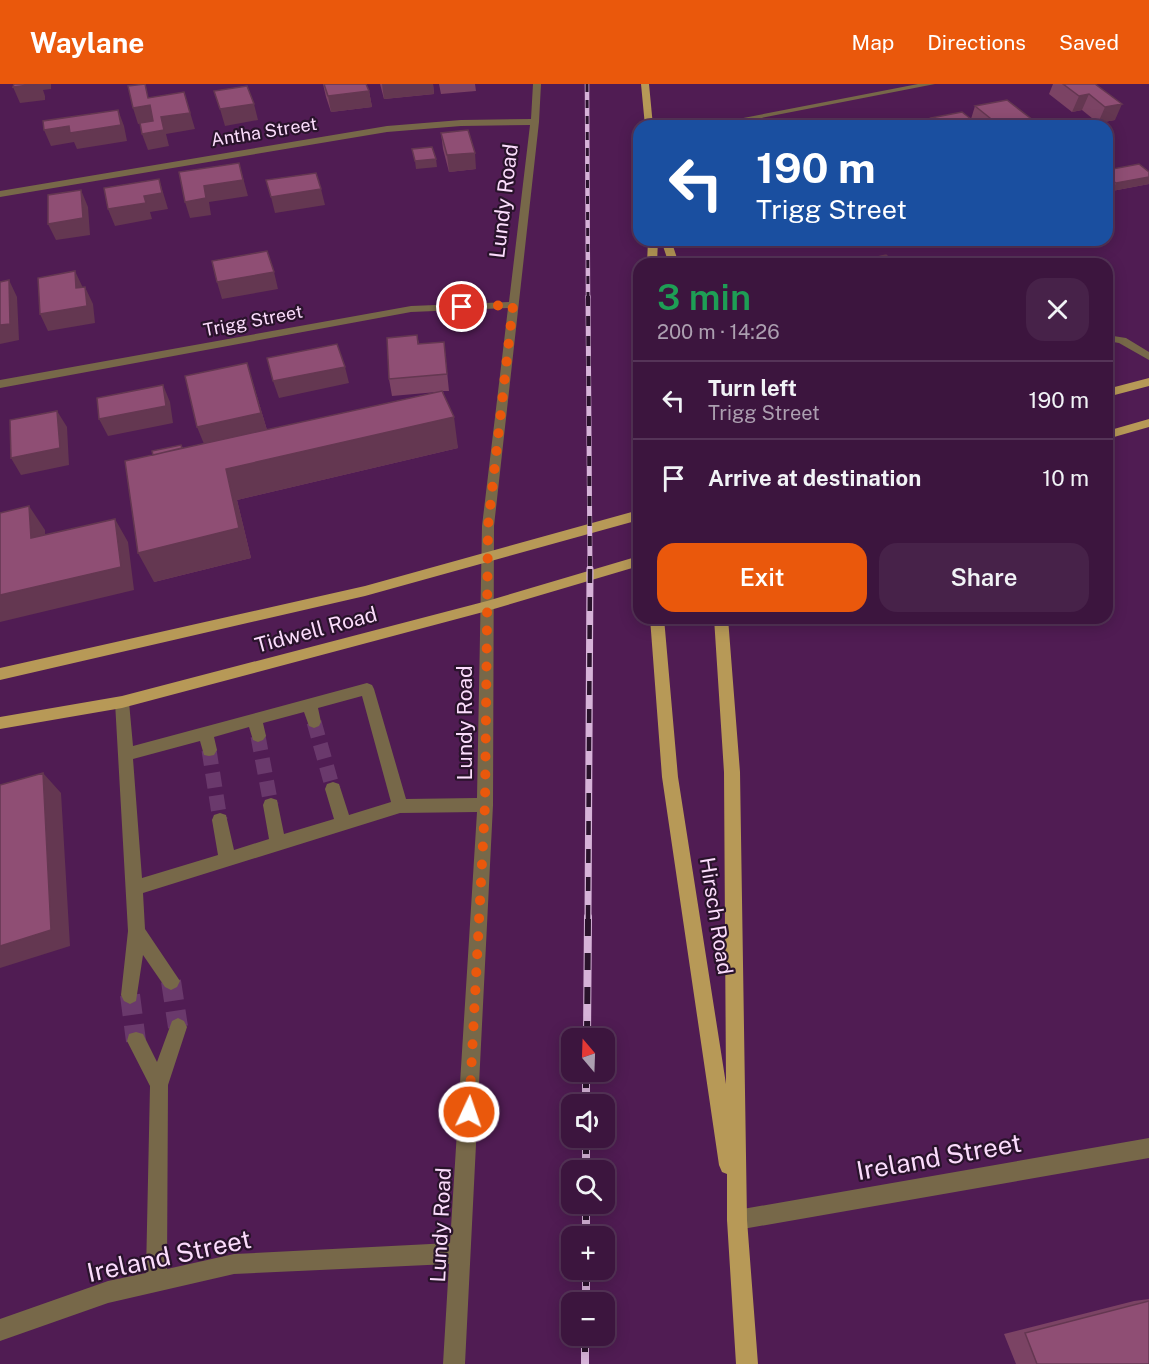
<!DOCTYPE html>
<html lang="en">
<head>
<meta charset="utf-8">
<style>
  :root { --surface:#3c153e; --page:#472249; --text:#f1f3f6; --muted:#ac9fb0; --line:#553458; --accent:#ea580c }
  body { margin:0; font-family:"Public Sans",sans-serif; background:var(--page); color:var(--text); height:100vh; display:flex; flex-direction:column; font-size:22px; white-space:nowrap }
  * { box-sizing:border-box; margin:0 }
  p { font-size:20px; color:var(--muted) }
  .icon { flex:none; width:33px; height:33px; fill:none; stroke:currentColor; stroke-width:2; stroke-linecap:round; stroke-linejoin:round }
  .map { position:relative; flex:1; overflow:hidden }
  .sheet { position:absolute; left:633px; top:174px; width:480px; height:366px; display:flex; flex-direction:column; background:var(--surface); border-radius:18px; box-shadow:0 3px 15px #0003,0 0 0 2px var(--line) }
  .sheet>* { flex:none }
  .banner { position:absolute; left:633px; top:36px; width:480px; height:126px; border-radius:18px; box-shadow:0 3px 15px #0003,0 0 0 2px var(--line); background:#1a4fa0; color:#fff; overflow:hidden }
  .needle { width:39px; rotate:341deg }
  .buttons { position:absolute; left:561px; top:944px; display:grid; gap:12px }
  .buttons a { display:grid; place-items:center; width:54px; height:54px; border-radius:12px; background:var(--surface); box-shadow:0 3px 15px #0003,0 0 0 2px var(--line); font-size:30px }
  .pin { position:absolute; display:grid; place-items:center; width:51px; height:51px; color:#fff; margin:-26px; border:3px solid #fff; border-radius:50%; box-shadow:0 2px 6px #0007 }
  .me { position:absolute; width:66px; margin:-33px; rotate:3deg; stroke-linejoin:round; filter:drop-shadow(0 0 4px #0008) }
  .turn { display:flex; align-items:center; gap:21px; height:126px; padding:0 24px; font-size:27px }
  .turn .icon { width:78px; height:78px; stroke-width:2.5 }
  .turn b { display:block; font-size:42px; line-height:51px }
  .round { display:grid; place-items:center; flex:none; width:63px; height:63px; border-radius:18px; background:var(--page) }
  .overview { display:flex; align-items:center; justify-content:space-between; height:102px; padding:0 24px }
  h1 { font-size:36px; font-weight:600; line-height:45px; color:#1e9e55 }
  .button { display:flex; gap:12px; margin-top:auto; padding:12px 24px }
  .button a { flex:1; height:69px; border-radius:18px; background:var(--accent); color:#fff; font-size:24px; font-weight:600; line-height:69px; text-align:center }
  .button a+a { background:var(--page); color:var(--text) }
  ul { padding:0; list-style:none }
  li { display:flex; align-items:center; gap:18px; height:78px; padding:0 24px; border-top:2px solid var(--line) }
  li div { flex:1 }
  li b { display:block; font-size:22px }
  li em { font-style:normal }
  header { display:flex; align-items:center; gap:36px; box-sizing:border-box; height:84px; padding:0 30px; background:var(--accent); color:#fff }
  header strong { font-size:28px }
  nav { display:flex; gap:33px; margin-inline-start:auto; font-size:21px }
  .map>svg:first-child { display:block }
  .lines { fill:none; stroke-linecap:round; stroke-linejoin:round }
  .minor-tunnel-far1 { stroke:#6a396c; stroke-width:15; stroke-dasharray:15 8; stroke-linecap:butt }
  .minor-tunnel { stroke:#6a396c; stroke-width:20; stroke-dasharray:20 10; stroke-linecap:butt }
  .minor { fill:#776849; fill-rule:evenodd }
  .major { fill:#b79957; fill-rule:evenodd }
  .rail-far3-casing { stroke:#d6b3d8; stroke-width:4.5 }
  .rail-far2-casing { stroke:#d6b3d8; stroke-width:5 }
  .rail-far1-casing { stroke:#d6b3d8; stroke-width:7 }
  .rail-casing { stroke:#d6b3d8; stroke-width:8 }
  .rail-far3 { stroke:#29132b; stroke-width:3; stroke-dasharray:8; stroke-linecap:butt }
  .rail-far2 { stroke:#29132b; stroke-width:4; stroke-dasharray:10; stroke-linecap:butt }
  .rail-far1 { stroke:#29132b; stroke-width:4.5; stroke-dasharray:14; stroke-linecap:butt }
  .rail { stroke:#29132b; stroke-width:6; stroke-dasharray:17; stroke-linecap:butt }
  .wall { fill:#7b4364 }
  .shaded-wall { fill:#643751 }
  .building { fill:#8f4e74; stroke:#643751; stroke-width:1.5 }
  .route { stroke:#ea580c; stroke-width:10; stroke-dasharray:0 18 }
  .labels { text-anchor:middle; stroke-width:4.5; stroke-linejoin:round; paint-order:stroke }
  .far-street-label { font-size:18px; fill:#fbdcfc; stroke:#29132b }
  .street-label { font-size:21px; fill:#fbdcfc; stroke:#29132b }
  .near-street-label { font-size:26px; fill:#fbdcfc; stroke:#29132b }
</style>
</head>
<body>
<header>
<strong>Waylane</strong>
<nav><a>Map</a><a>Directions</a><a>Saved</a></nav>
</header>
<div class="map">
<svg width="1149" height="1280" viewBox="0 0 1149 1280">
  <rect width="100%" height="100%" fill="#501c53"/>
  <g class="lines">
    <path class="minor-tunnel-far1" d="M 314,638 L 333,705
      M 258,652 L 271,721
      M 209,666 L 220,736"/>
    <path class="minor-tunnel" d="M 171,897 L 178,943
      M 130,911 L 136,957"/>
    <path class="minor" d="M 533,0 L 541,0 L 539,38 L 494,442 L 493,721 L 465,1280 L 443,1280 L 449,1180 L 234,1190 L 108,1219 L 0,1257 L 0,1235 L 108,1197 L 146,1189 L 150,1002 L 127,957 L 129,950 L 136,948 L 143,950 L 157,978 L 172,937 L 178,934 L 184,937 L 187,943 L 168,1001 L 167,1185 L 234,1170 L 450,1159 L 477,728 L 400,729 L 143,809 L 145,845 L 180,897 L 177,903 L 171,906 L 165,903 L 143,871 L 136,917 L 130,920 L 124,917 L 121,911 L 128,847 L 115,618 L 117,614 L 127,614 L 129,618 L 133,662 L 367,599 L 372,601 L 374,605 L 406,715 L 477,714 L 482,442 L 508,224 L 411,228 L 0,304 L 0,296 L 411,222 L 509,218 L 530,41 L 461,42 L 387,48 L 0,113 L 0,107 L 387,42 L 461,36 L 531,35 ZM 362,612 L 391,718 L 349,731 L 339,700 L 333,698 L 327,700 L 325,705 L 334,735 L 284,750 L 277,716 L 271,714 L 265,716 L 263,721 L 269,755 L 234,766 L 226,731 L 220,729 L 214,731 L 212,736 L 218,771 L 142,794 L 133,675 L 200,657 L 204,671 L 209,672 L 214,671 L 217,666 L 214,653 L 249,643 L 253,656 L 258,658 L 263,656 L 266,652 L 263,639 L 304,628 L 309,642 L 314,644 L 319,642 L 321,638 L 318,624 Z
      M 918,0 L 935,0 L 720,42 L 702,42 Z
      M 1107,251 L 1126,254 L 1149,268 L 1149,276 L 1119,259 L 1107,257 Z
      M 1149,1054 L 1149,1074 L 737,1146 L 730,1143 L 727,1136 L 730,1129 L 737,1126 Z"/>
    <path class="major" d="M 641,0 L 649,0 L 653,42 L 645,42 Z
      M 648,156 L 658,156 L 657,180 L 647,180 Z
      M 661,156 L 671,156 L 679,180 L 669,180 Z
      M 1149,294 L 1149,302 L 1107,313 L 1107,305 Z
      M 1149,335 L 1149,343 L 1107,355 L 1107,347 Z
      M 639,426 L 639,436 L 365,512 L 0,596 L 0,584 L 365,502 Z
      M 639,472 L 639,482 L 487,527 L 122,624 L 0,645 L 0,633 L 122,612 L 487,517 Z
      M 650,534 L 664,534 L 678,693 L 726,1000 L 724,688 L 714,534 L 728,534 L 740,688 L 747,1136 L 758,1280 L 736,1280 L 727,1136 L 727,1090 L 722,1088 L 719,1081 L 662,693 Z"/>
    <g class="rail-far3-casing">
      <path id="rail-far3" d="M 587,0 L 588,214"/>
    </g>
    <g class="rail-far2-casing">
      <path id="rail-far2" d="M 588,212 L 590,486"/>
    </g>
    <g class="rail-far1-casing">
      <path id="rail-far1" d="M 588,835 L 590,485"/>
    </g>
    <g class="rail-casing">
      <path id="rail" d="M 587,954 L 588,833
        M 586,987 L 586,1020
        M 586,1053 L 586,1086
        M 586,1119 L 586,1152
        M 586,1185 L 586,1218
        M 585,1251 L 585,1280"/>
    </g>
    <use href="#rail-far3" class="rail-far3"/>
    <use href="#rail-far2" class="rail-far2"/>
    <use href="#rail-far1" class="rail-far1"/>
    <use href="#rail" class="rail"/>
  </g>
  <path class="wall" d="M 323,0 L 369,7 L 372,23 L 331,28 L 326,13 Z
    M 380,0 L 433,0 L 434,10 L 384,15 Z
    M 439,0 L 475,0 L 476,7 L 441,10 Z
    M 1053,0 L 1095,0 L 1115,36 L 1098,39 L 1082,26 L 1072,28 L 1049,10 Z
    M 975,22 L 1037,42 L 929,42 L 931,34 L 971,35 Z
    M 441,49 L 476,85 L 449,88 L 443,65 Z
    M 1107,86 L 1149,88 L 1149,100 L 1112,107 L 1107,103 Z
    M 417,251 L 419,260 L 444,258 L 449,307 L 443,307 L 458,364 L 237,416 L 251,474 L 154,498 L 183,364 L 204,360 L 252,296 L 267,346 L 437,308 L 392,312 L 389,295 Z
    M 1149,1215 L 1149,1280 L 1016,1280 L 1004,1250 L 1134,1217 Z"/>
  <path class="shaded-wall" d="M 24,0 L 51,0 L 51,5 L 43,6 L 45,12 L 45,16 L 20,19 L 13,3 Z
    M 382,0 L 433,0 L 434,10 L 384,15 Z
    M 369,7 L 372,23 L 331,28 L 328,12 Z
    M 184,8 L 195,45 L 166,50 L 169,62 L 148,66 L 142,50 L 161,33 Z
    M 1089,10 L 1082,26 L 1072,28 L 1079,12 Z
    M 254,20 L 258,36 L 225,42 L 220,25 Z
    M 1122,20 L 1115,36 L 1098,39 L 1105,23 Z
    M 150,21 L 155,37 L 138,40 L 133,24 Z
    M 118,26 L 124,42 L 127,57 L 77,65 L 74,58 L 51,62 L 44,46 Z
    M 475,69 L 476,85 L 449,88 L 447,71 Z
    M 436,75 L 437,83 L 416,85 L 415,77 Z
    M 239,79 L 248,112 L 209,118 L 211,131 L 190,134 L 185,118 L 204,102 Z
    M 1149,93 L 1149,100 L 1112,107 L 1116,99 Z
    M 159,95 L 168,125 L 150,128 L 152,135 L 115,142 L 108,125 L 144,112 Z
    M 321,105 L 325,121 L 275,129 L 271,113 Z
    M 81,106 L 88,123 L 90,151 L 56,156 L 48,140 Z
    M 75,187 L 83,204 L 76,204 Z
    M 274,188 L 278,205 L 222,215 L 217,198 Z
    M 9,196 L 17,213 L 19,256 L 0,260 L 0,241 Z
    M 85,203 L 93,220 L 95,239 L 48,247 L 40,230 Z
    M 247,279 L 267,346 L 204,360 L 197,343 Z
    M 345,283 L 349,299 L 279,314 L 273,297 Z
    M 163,301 L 170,318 L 173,339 L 108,352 L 99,335 Z
    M 57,327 L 67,343 L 69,381 L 21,391 L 11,374 Z
    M 454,333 L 458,364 L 237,416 L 251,474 L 154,498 L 138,469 L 226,385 Z
    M 29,422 L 45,446 L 46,477 L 31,454 Z
    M 115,435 L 128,458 L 134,506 L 0,538 L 0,511 Z
    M 43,689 L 61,709 L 70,862 L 0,884 L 0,862 Z"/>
  <path class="building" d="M 14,0 L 37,0 L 13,3 Z
    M 145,0 L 148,14 L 184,8 L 190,29 L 161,33 L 164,46 L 142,50 L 140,39 L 153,37 L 150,21 L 133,24 L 128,2 Z
    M 324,0 L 366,0 L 369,7 L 328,12 Z
    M 1063,0 L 1095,0 L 1122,20 L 1105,23 L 1089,10 L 1079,12 Z
    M 247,2 L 254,20 L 220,25 L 214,7 Z
    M 1007,16 L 1038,40 L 1027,42 L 1000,42 L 975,22 Z
    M 118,26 L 121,41 L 70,49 L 69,42 L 44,46 L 43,37 Z
    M 962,28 L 980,42 L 941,42 L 931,34 Z
    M 468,46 L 475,69 L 447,71 L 441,49 Z
    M 432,63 L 436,75 L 415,77 L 412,65 Z
    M 239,79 L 243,96 L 204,102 L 206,114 L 185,118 L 179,88 Z
    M 1139,80 L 1149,88 L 1149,93 L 1116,99 L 1107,92 L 1107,86 Z
    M 316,89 L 321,105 L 271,113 L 266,96 Z
    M 159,95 L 162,109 L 144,112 L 146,119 L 108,125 L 104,104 Z
    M 81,106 L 83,134 L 48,140 L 48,111 Z
    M 267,167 L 274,188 L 217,198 L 212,177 Z
    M 886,171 L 896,180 L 844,180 Z
    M 75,187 L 76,204 L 85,203 L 87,222 L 40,230 L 38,194 Z
    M 9,196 L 10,240 L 0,241 L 0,198 Z
    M 417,251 L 418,260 L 444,258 L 447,290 L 389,295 L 387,254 Z
    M 337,260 L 345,283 L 273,297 L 267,274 Z
    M 247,279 L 261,329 L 197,343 L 185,292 Z
    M 163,301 L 166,322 L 99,335 L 97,314 Z
    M 442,307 L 454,333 L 226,385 L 239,444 L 138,469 L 125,377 Z
    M 57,327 L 60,364 L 11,374 L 10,336 Z
    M 181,361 L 182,364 L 153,371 L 152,367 Z
    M 29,422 L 31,454 L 115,435 L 121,483 L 0,511 L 0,429 Z
    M 43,689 L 51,846 L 0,862 L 0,701 Z
    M 1149,1217 L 1149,1280 L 1037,1280 L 1025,1249 Z"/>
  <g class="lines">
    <path class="route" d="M 462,223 L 513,221 L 488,442 L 485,721 L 469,1028"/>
  </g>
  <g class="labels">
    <g class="far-street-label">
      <text transform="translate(264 48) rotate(-9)" y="6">Antha Street</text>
      <text transform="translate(253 237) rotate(-11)" y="6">Trigg Street</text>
    </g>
    <g class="street-label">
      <text transform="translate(504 117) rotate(-83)" y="7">Lundy Road</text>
      <text transform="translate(316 546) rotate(-15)" y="7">Tidwell Road</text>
      <text transform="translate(465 639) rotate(-90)" y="7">Lundy Road</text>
      <text transform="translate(716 832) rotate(81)" y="7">Hirsch Road</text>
      <text transform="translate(441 1141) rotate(-87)" y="7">Lundy Road</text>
    </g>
    <g class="near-street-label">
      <text transform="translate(939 1073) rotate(-10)" y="9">Ireland Street</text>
      <text transform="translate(169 1172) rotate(-12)" y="9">Ireland Street</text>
    </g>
  </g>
</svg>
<div class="buttons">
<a><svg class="needle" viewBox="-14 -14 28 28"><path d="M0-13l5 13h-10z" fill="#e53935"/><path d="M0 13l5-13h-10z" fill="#ac9fb0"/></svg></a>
<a><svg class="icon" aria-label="sound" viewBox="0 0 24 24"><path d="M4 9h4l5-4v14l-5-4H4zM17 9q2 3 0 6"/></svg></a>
<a><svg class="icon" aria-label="search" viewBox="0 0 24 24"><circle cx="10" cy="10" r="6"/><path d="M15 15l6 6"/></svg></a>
<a>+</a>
<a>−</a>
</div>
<div class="pin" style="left:462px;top:223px;background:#d93025"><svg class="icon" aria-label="arrive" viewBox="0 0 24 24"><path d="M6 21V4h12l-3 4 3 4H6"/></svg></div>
<svg class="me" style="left:469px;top:1028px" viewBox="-20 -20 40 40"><circle r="17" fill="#ea580c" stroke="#fff" stroke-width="3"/><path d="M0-11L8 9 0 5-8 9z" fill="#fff"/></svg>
<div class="banner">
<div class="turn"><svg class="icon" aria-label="left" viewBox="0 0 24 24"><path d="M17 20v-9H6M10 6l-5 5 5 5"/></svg><div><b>190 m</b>Trigg Street</div></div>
</div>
<section class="sheet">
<div class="overview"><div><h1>3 min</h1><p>200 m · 14:26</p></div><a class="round"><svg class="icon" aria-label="close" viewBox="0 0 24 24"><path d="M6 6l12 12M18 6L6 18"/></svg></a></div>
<ul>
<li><svg class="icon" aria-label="left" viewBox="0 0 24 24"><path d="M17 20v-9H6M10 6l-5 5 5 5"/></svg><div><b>Turn left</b><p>Trigg Street</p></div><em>190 m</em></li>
<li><svg class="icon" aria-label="arrive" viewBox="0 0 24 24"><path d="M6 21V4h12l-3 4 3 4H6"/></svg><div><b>Arrive at destination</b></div><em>10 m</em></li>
</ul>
<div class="button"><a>Exit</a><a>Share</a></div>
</section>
</div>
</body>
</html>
